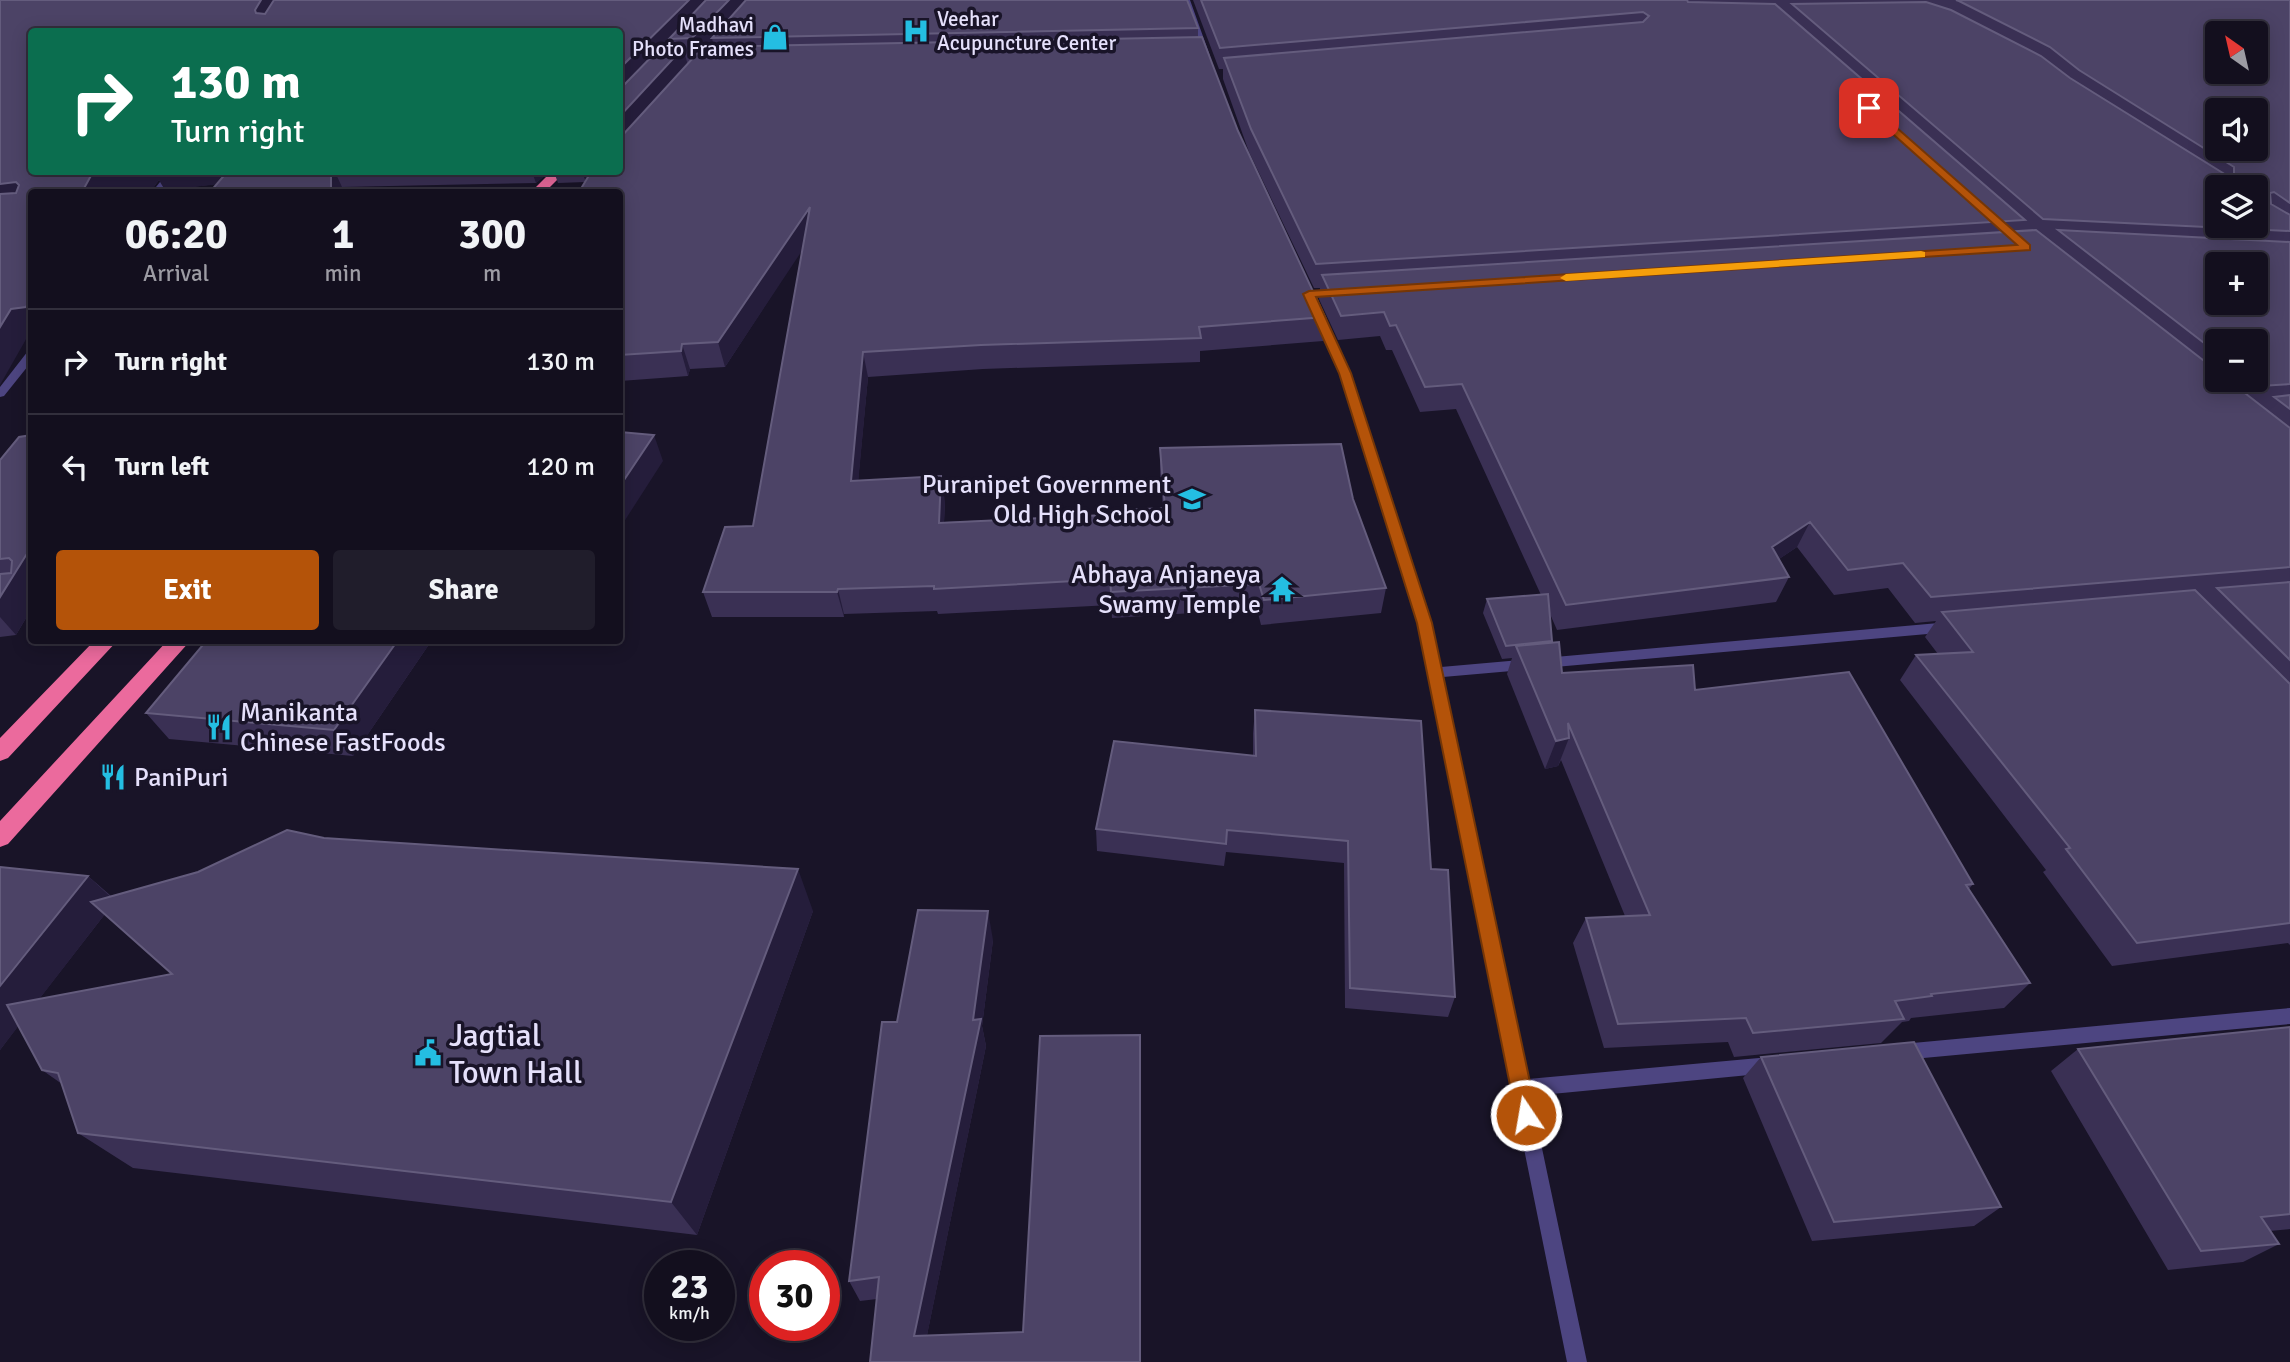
<!DOCTYPE html>
<html lang="en">
<head>
<meta charset="utf-8">
<style>
  :root { --surface:#130f1e; --page:#201d2b; --text:#f1f3f6; --muted:#9d9ca4; --line:#322f3c; --accent:#b45309 }
  body { margin:0; font-family:Signika,sans-serif; background:var(--page); color:var(--text); height:100vh; display:flex; flex-direction:column; font-size:26px; white-space:nowrap }
  * { box-sizing:border-box; margin:0 }
  p { font-size:23px; color:var(--muted) }
  .icon { flex:none; width:38px; height:38px; fill:none; stroke:currentColor; stroke-width:2; stroke-linecap:round; stroke-linejoin:round }
  .map { position:relative; flex:1; overflow:hidden }
  .sheet { position:absolute; left:28px; top:189px; width:595px; height:455px; display:flex; flex-direction:column; background:var(--surface); border-radius:7px; box-shadow:0 4px 18px #0003,0 0 0 2px var(--line) }
  .sheet>* { flex:none }
  .guide { position:absolute; left:28px; top:28px; width:595px; height:147px; border-radius:7px; box-shadow:0 4px 18px #0003,0 0 0 2px var(--line); background:#0b6e4f; color:#fff; overflow:hidden }
  .needle { width:46px; rotate:326deg }
  .fabs { position:absolute; left:2205px; top:21px; display:grid; gap:14px }
  .fabs a { display:grid; place-items:center; width:63px; height:63px; border-radius:7px; background:var(--surface); box-shadow:0 4px 18px #0003,0 0 0 2px var(--line); font-size:35px }
  .speed { position:absolute; left:644px; top:1250px; display:flex; gap:14px; font-size:35px; font-weight:700; text-align:center }
  .speed>* { display:grid; place-content:center; width:91px; height:91px; border-radius:50%; background:var(--surface); box-shadow:0 4px 18px #0003,0 0 0 2px var(--line); line-height:1 }
  .speed small { font-size:18px; font-weight:400 }
  .speed .limit { border:10px solid #d22; background:#fff; color:#111 }
  .pin { position:absolute; display:grid; place-items:center; width:60px; height:60px; color:#fff; margin:-30px; border-radius:14px; box-shadow:0 4px 10px #0006 }
  .me { position:absolute; width:77px; margin:-38px; rotate:348deg; stroke-linejoin:round; filter:drop-shadow(0 0 5px #0008) }
  .turn { display:flex; align-items:center; gap:24px; height:147px; padding:0 28px; font-size:32px }
  .turn .icon { width:91px; height:91px; stroke-width:2.5 }
  .turn b { display:block; font-size:49px; line-height:60px }
  .eta { display:flex; justify-content:space-evenly; align-items:center; height:119px; text-align:center }
  .eta b { font-size:42px; font-weight:700; line-height:49px }
  .action { display:flex; gap:14px; margin-top:auto; padding:14px 28px }
  .action a { flex:1; height:80px; border-radius:7px; background:var(--accent); color:#fff; font-size:28px; font-weight:700; line-height:80px; text-align:center }
  .action a+a { background:var(--page); color:var(--text) }
  ul { padding:0; list-style:none }
  li { display:flex; align-items:center; gap:21px; height:105px; padding:0 28px; border-top:2px solid var(--line) }
  li div { flex:1 }
  li b { display:block; font-size:26px }
  li em { font-style:normal }
  .map>svg:first-child { display:block }
  .lines { fill:none; stroke-linecap:round; stroke-linejoin:round }
  .street { fill:#4d4581; fill-rule:evenodd }
  .highway { fill:#eb6a9d; fill-rule:evenodd }
  .wall { fill:#3a3054; fill-rule:evenodd }
  .shaded-wall { fill:#251d3b }
  .building { fill:#4c4366; stroke:#645c7d; stroke-width:2; fill-rule:evenodd }
  .route { fill:#b45309; stroke:#753606; stroke-width:2 }
  .slow { fill:#f59e0b }
  .labels { text-anchor:middle; stroke-width:7; stroke-linejoin:round; paint-order:stroke }
  .far-poi-label { font-size:21px; fill:#e5e0fb; stroke:#191428; text-anchor:start }
  .poi-label { font-size:26px; fill:#e5e0fb; stroke:#191428; text-anchor:end }
  .near-poi-label { font-size:32px; fill:#e5e0fb; stroke:#191428; text-anchor:start }
</style>
</head>
<body>
<div class="map">
<svg width="2290" height="1362" viewBox="0 0 2290 1362">
  <rect width="100%" height="100%" fill="#191428"/>
  <g class="lines">
    <path class="street" d="M 1182,0 L 1190,0 L 1210,56 L 1203,54 Z
      M 168,172 L 176,172 L 160,192 L 152,192 Z
      M 1317,308 L 1322,311 L 1350,373 L 1432,623 L 1441,667 L 1950,622 L 1957,627 L 1950,632 L 1443,677 L 1528,1079 L 1770,1057 L 1776,1059 L 1779,1065 L 1776,1071 L 1770,1073 L 1531,1096 L 1587,1362 L 1567,1362 L 1418,623 L 1340,373 L 1312,311 Z
      M 32,350 L 32,361 L 4,396 L 0,397 L 0,387 L 28,351 Z
      M 2290,1008 L 2290,1024 L 1902,1060 L 1896,1058 L 1893,1052 L 1896,1046 L 1902,1044 Z"/>
    <path class="highway" d="M 551,172 L 565,172 L 545,192 L 531,192 Z
      M 95,640 L 118,640 L 8,758 L 0,761 L 0,738 Z
      M 168,640 L 191,640 L 8,844 L 0,847 L 0,821 Z"/>
  </g>
  <path class="wall" d="M 0,0 L 1198,28 L 1198,37 L 1238,131 L 1325,317 L 1323,341 L 1200,351 L 1200,362 L 983,369 L 868,377 L 858,481 L 945,501 L 944,522 L 1105,515 L 1163,508 L 1160,473 L 1160,448 L 1353,499 L 1386,588 L 1381,613 L 1261,625 L 1257,609 L 1112,618 L 1111,605 L 938,614 L 937,611 L 844,614 L 844,617 L 712,617 L 703,592 L 753,526 L 802,249 L 725,367 L 690,369 L 688,376 L 620,381 L 620,192 L 585,182 L 558,183 L 554,172 L 620,172 L 620,32 L 32,172 L 549,172 L 536,183 L 342,187 L 217,184 L 165,190 L 159,180 L 150,192 L 111,192 L 109,190 L 108,192 L 32,192 L 32,333 L 29,334 Z
    M 1193,0 L 2290,0 L 2290,945 L 2288,943 L 2112,966 L 2043,872 L 2046,870 L 1900,680 L 1916,655 L 1938,654 L 1925,637 L 1936,621 L 1915,623 L 1888,588 L 1834,595 L 1797,547 L 1779,559 L 1789,577 L 1776,602 L 1557,630 L 1550,614 L 1552,643 L 1562,673 L 1695,690 L 1973,884 L 1969,889 L 2030,983 L 2004,1008 L 1911,1018 L 1909,1021 L 1902,1022 L 1881,1043 L 1734,1057 L 1728,1042 L 1604,1048 L 1573,943 L 1586,918 L 1625,916 L 1561,760 L 1558,766 L 1545,769 L 1507,674 L 1512,658 L 1502,659 L 1483,613 L 1487,599 L 1541,595 L 1456,409 L 1420,412 L 1392,350 L 1386,350 L 1380,336 L 1338,340 L 1319,299 L 1320,288 L 1314,288 L 1249,152 L 1223,79 L 1223,69 L 1219,69 ZM 2217,341 L 2256,380 L 2217,380 Z
    M 32,435 L 32,608 L 16,635 L 0,637 L 0,460 Z
    M 207,640 L 432,640 L 353,756 L 169,739 L 146,713 Z
    M 1255,710 L 1431,869 L 1455,997 L 1448,1017 L 1345,1008 L 1344,863 L 1226,852 L 1224,866 L 1097,851 L 1096,829 L 1253,756 L 1253,733 Z
    M 324,838 L 813,911 L 697,1235 L 133,1168 L 78,1133 L 62,1084 L 42,1070 L 18,1026 L 0,1050 L 0,867 L 88,876 L 111,896 ZM 105,914 L 172,974 L 39,999 Z
    M 993,940 L 982,1026 L 986,1046 L 927,1335 L 1140,1362 L 870,1362 L 877,1299 L 860,1301 L 849,1281 L 897,1022 Z
    M 2290,1027 L 2290,1229 L 2270,1231 L 2279,1244 L 2243,1262 L 2168,1270 L 2051,1071 L 2078,1049 Z
    M 1761,1057 L 2001,1207 L 1974,1226 L 1812,1241 L 1743,1078 Z"/>
  <path class="shaded-wall" d="M 261,0 L 282,0 L 266,31 L 255,10 Z
    M 689,0 L 714,0 L 669,39 L 671,45 L 620,97 L 620,68 Z
    M 729,0 L 753,0 L 712,38 L 713,43 L 697,60 L 692,38 Z
    M 683,48 L 689,69 L 620,146 L 620,116 Z
    M 93,172 L 223,172 L 229,183 L 165,190 L 159,180 L 150,192 L 111,192 L 109,190 L 108,192 L 82,192 Z
    M 331,172 L 335,172 L 342,187 L 342,192 L 331,192 Z
    M 532,172 L 549,172 L 536,183 Z
    M 582,172 L 596,172 L 586,182 Z
    M 16,182 L 32,205 L 0,208 L 0,184 Z
    M 810,207 L 815,231 L 725,367 L 718,342 Z
    M 32,296 L 32,333 L 29,334 L 0,385 L 0,327 L 11,309 Z
    M 682,344 L 690,369 L 688,376 L 681,351 Z
    M 863,352 L 868,377 L 856,506 L 851,481 Z
    M 654,435 L 663,461 L 620,528 L 620,486 Z
    M 941,476 L 945,501 L 943,548 L 939,523 Z
    M 1810,522 L 1797,547 L 1760,572 L 1772,547 Z
    M 28,552 L 32,556 L 32,608 L 16,635 L 0,617 L 0,597 Z
    M 838,589 L 844,614 L 844,617 L 837,592 Z
    M 398,640 L 432,640 L 353,756 L 334,730 Z
    M 1569,738 L 1558,766 L 1545,769 L 1556,741 Z
    M 798,869 L 813,911 L 697,1235 L 671,1202 Z
    M 88,876 L 115,901 L 0,1050 L 0,986 Z
    M 988,911 L 993,940 L 982,1026 L 986,1046 L 923,1355 L 914,1336 L 973,1020 Z"/>
  <path class="building" d="M 0,0 L 261,0 L 255,10 L 256,13 L 265,14 L 274,0 L 689,0 L 620,68 L 620,32 L 32,32 L 32,172 L 93,172 L 82,192 L 32,192 L 32,296 L 26,307 L 11,309 L 0,327 L 0,194 L 16,193 L 19,185 L 16,182 L 0,184 Z
    M 706,0 L 729,0 L 692,38 L 669,39 Z
    M 746,0 L 1187,0 L 1198,28 L 712,38 Z
    M 1201,0 L 1687,0 L 1688,2 L 1775,4 L 2025,220 L 1316,264 L 1251,129 L 1224,58 L 1643,22 L 1649,16 L 1643,12 L 1220,48 Z
    M 1956,0 L 2290,0 L 2290,203 L 2274,192 L 2270,193 L 2271,204 L 2290,215 L 2290,231 L 2043,219 L 1792,4 L 1926,2 L 1951,10 L 2041,56 L 2070,78 L 2231,178 L 2234,178 L 2234,167 L 2079,70 L 2050,47 L 1959,1 ZM 2217,33 L 2256,33 L 2256,72 L 2217,72 ZM 2217,110 L 2256,110 L 2256,149 L 2217,149 ZM 2217,187 L 2256,187 L 2256,226 L 2217,226 Z
    M 1202,37 L 1238,131 L 1325,317 L 1199,327 L 1201,338 L 981,345 L 863,352 L 851,481 L 941,476 L 939,523 L 1105,515 L 1105,511 L 1165,508 L 1160,448 L 1341,444 L 1353,499 L 1386,588 L 1264,600 L 1259,584 L 1111,592 L 1110,579 L 934,589 L 934,586 L 838,589 L 837,592 L 703,592 L 725,527 L 753,526 L 810,207 L 718,342 L 682,344 L 681,351 L 620,355 L 620,192 L 579,192 L 591,172 L 620,172 L 620,138 L 703,47 Z
    M 660,48 L 683,48 L 620,116 L 620,89 Z
    M 227,172 L 331,172 L 331,192 L 210,192 Z
    M 2036,230 L 2217,371 L 2217,380 L 2228,380 L 2290,428 L 2290,567 L 1931,597 L 1903,563 L 1848,570 L 1810,522 L 1772,547 L 1789,577 L 1566,605 L 1462,384 L 1425,387 L 1396,325 L 1390,326 L 1384,312 L 1341,316 L 1322,275 Z
    M 2058,230 L 2290,242 L 2290,384 L 2260,386 L 2251,380 L 2256,380 L 2256,341 L 2217,341 L 2217,353 ZM 2217,264 L 2256,264 L 2256,303 L 2217,303 Z
    M 2290,395 L 2290,409 L 2274,397 Z
    M 620,432 L 654,435 L 620,486 Z
    M 32,435 L 32,551 L 28,552 L 0,597 L 0,574 L 11,573 L 12,561 L 9,558 L 0,559 L 0,460 L 19,437 Z
    M 2290,582 L 2290,660 L 2217,588 Z
    M 2195,590 L 2290,684 L 2290,923 L 2137,943 L 2066,849 L 2070,848 L 1916,655 L 1973,652 L 1942,612 Z
    M 1548,594 L 1552,641 L 1506,646 L 1487,599 Z
    M 207,640 L 398,640 L 334,730 L 146,713 Z
    M 1559,642 L 1562,673 L 1693,665 L 1695,690 L 1849,672 L 1973,884 L 1966,885 L 2030,983 L 1931,994 L 1932,996 L 1895,1001 L 1904,1019 L 1753,1033 L 1746,1018 L 1618,1024 L 1586,918 L 1650,915 L 1568,723 L 1569,738 L 1556,741 L 1516,646 Z
    M 1255,710 L 1421,721 L 1431,869 L 1448,870 L 1455,997 L 1350,988 L 1348,841 L 1227,830 L 1226,844 L 1096,829 L 1114,741 L 1256,756 Z
    M 287,830 L 324,838 L 798,869 L 671,1202 L 78,1133 L 58,1073 L 42,1070 L 7,1005 L 172,974 L 91,902 L 198,872 Z
    M 0,867 L 88,876 L 0,986 Z
    M 918,910 L 988,911 L 973,1020 L 981,1019 L 914,1336 L 1023,1332 L 1040,1036 L 1140,1035 L 1140,1362 L 870,1362 L 879,1277 L 849,1281 L 882,1022 L 897,1022 Z
    M 2290,1027 L 2290,1214 L 2261,1217 L 2279,1244 L 2201,1251 L 2078,1049 Z
    M 1914,1042 L 2001,1207 L 1834,1222 L 1761,1057 Z"/>
  <path class="route" d="M 1866,106 L 1872,106 L 2030,245 L 2030,250 L 1316,297 L 1351,373 L 1432,623 L 1537,1115 L 1534,1123 L 1526,1126 L 1519,1123 L 1516,1115 L 1417,623 L 1339,373 L 1303,294 L 1309,291 L 2017,245 L 1866,110 Z"/>
  <path class="slow" d="M 1921,251 L 1925,252 L 1925,257 L 1566,281 L 1560,278 L 1566,274 Z"/>
  <defs>
    <g id="hospital-bare" transform="scale(2.1)"><path d="M-5-5h3v3.5h4V-5h3V5h-3V1.5h-4V5h-3Z" fill="#24bee2" stroke="#191428" stroke-width="2.5" paint-order="stroke"/></g>
    <g id="shop-bare" transform="scale(2.1)"><path d="M-5-2.5h2.3a2.7 3.5 0 0 1 5.4 0H5L5.5 6h-11ZM-1.5-2.5h3a1.5 2.3 0 0 0-3 0Z" fill="#24bee2" stroke="#191428" stroke-width="2.5" paint-order="stroke"/></g>
    <g id="school-bare" transform="scale(2.1)"><path d="M0-5L7-2L0 1L-7-2ZM-4 1L0 2.5L4 1V4Q0 6-4 4Z" fill="#24bee2" stroke="#191428" stroke-width="2.5" paint-order="stroke"/></g>
    <g id="temple-bare" transform="scale(2.1)"><path d="M0-6L5-2H3V0L6.5 2.5H4V6H1.5V3h-3V6H-4V2.5H-6.5L-3 0V-2H-5Z" fill="#24bee2" stroke="#191428" stroke-width="2.5" paint-order="stroke"/></g>
    <g id="restaurant-bare" transform="scale(2.1)"><path d="M-5-6h1v4h1v-4h1v4h1v-4h1v5L-1.5 .5V6h-2V.5L-5-1ZM5-6V6H3V1.5H1.5Q1.5-4 5-6Z" fill="#24bee2" stroke="#191428" stroke-width="2.5" paint-order="stroke"/></g>
    <g id="civic-bare" transform="scale(2.1)"><path d="M-.6-6.5H3V-4.5H.6V-3L4-1V1h2V6H-6V1h2V-1L-.6-3ZM-1.2 2.5V6h2.4V2.5Z" fill="#24bee2" stroke="#191428" stroke-width="2.5" paint-order="stroke"/></g>
  </defs>
  <g fill-rule="evenodd">
    <use href="#hospital-bare" x="916" y="31"/>
    <use href="#shop-bare" x="775" y="37"/>
    <use href="#school-bare" x="1192" y="499"/>
    <use href="#temple-bare" x="1282" y="589"/>
    <use href="#restaurant-bare" x="219" y="727"/>
    <use href="#restaurant-bare" x="113" y="777"/>
    <use href="#civic-bare" x="428" y="1053"/>
  </g>
  <g class="labels">
    <g class="far-poi-label">
      <text x="937" y="26">Veehar<tspan x="937" dy="24">Acupuncture Center</tspan></text>
      <text x="754" y="32" text-anchor="end">Madhavi<tspan x="754" dy="24">Photo Frames</tspan></text>
    </g>
    <g class="poi-label">
      <text x="1171" y="493">Puranipet Government<tspan x="1171" dy="30">Old High School</tspan></text>
      <text x="1261" y="583">Abhaya Anjaneya<tspan x="1261" dy="30">Swamy Temple</tspan></text>
      <text x="240" y="721" text-anchor="start">Manikanta<tspan x="240" dy="30">Chinese FastFoods</tspan></text>
      <text x="134" y="786" text-anchor="start">PaniPuri</text>
    </g>
    <g class="near-poi-label">
      <text x="449" y="1046">Jagtial<tspan x="449" dy="37">Town Hall</tspan></text>
    </g>
  </g>
</svg>
<div class="fabs">
<a><svg class="needle" viewBox="-14 -14 28 28"><path d="M0-13l5 13h-10z" fill="#e53935"/><path d="M0 13l5-13h-10z" fill="#9d9ca4"/></svg></a>
<a><svg class="icon" aria-label="sound" viewBox="0 0 24 24"><path d="M4 9h4l5-4v14l-5-4H4zM17 9q2 3 0 6"/></svg></a>
<a><svg class="icon" aria-label="layers" viewBox="0 0 24 24"><path d="M12 4l9 5-9 5-9-5zM3 14l9 5 9-5"/></svg></a>
<a>+</a>
<a>−</a>
</div>
<div class="speed"><div>23<small>km/h</small></div><div class="limit">30</div></div>
<div class="pin" style="left:1869px;top:108px;background:#d93025"><svg class="icon" aria-label="arrive" viewBox="0 0 24 24"><path d="M6 21V4h12l-3 4 3 4H6"/></svg></div>
<svg class="me" style="left:1526px;top:1115px" viewBox="-20 -20 40 40"><circle r="17" fill="#b45309" stroke="#fff" stroke-width="3"/><path d="M0-11L8 9 0 5-8 9z" fill="#fff"/></svg>
<div class="guide">
<div class="turn"><svg class="icon" aria-label="right" viewBox="0 0 24 24"><path d="M7 20v-9h11M14 6l5 5-5 5"/></svg><div><b>130 m</b>Turn right</div></div>
</div>
<section class="sheet">
<div class="eta">
<div><b>06:20</b><p>Arrival</p></div>
<div><b>1</b><p>min</p></div>
<div><b>300</b><p>m</p></div>
</div>
<ul>
<li><svg class="icon" aria-label="right" viewBox="0 0 24 24"><path d="M7 20v-9h11M14 6l5 5-5 5"/></svg><div><b>Turn right</b></div><em>130 m</em></li>
<li><svg class="icon" aria-label="left" viewBox="0 0 24 24"><path d="M17 20v-9H6M10 6l-5 5 5 5"/></svg><div><b>Turn left</b></div><em>120 m</em></li>
</ul>
<div class="action"><a>Exit</a><a>Share</a></div>
</section>
</div>
</body>
</html>
